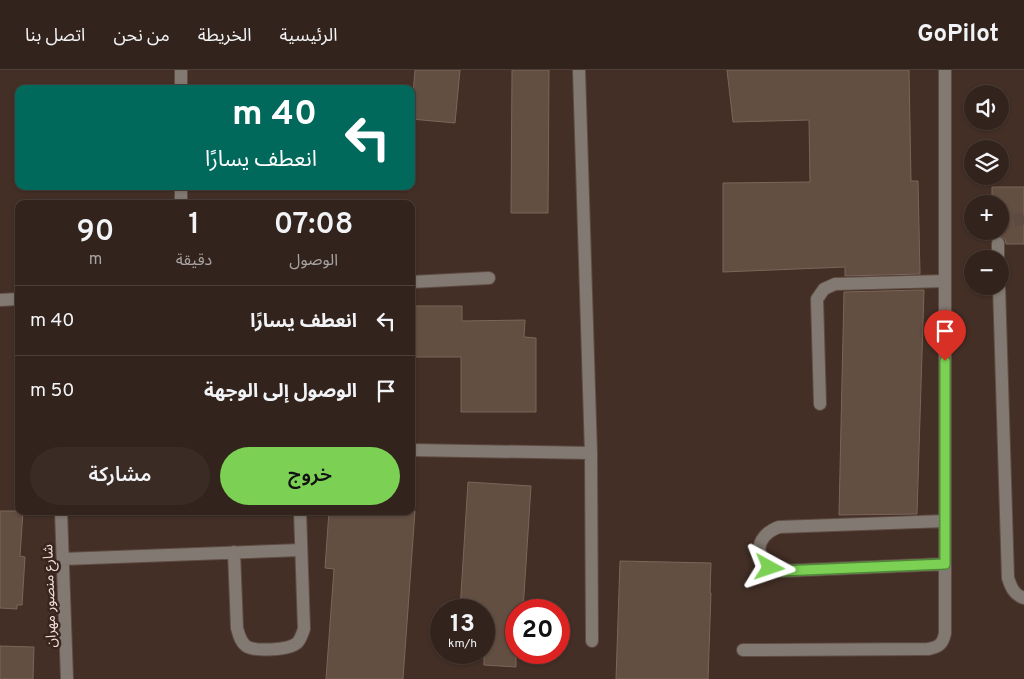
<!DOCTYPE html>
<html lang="ar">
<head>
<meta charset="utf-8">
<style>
  :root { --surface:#32231c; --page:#3a2b25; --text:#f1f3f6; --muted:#a8a4a3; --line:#4d403b; --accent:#7cd155 }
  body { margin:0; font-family:Overpass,"Noto Sans Arabic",sans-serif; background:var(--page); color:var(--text); direction:rtl; height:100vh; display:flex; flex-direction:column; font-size:19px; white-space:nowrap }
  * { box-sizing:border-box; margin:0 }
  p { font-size:16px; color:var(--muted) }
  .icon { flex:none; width:28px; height:28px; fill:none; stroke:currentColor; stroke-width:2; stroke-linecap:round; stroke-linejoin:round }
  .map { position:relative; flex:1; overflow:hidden; direction:ltr }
  .panel { position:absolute; left:15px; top:130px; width:400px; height:315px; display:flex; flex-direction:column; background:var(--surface); border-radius:10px; box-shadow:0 1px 4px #0004,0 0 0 1px var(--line); direction:rtl }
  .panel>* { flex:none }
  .banner { position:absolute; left:15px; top:15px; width:400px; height:105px; border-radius:10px; box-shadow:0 1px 4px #0004,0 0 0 1px var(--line); direction:rtl; background:#00695c; color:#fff; overflow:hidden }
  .fabs { position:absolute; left:964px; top:15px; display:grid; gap:10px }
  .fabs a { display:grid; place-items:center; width:45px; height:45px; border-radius:50%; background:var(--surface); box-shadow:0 1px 4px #0004,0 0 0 1px var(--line); font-size:25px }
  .speed { position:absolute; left:430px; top:529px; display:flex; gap:10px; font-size:25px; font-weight:700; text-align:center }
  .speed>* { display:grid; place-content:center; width:65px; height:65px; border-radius:50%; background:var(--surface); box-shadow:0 1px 4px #0004,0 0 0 1px var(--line); line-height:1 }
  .speed small { font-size:12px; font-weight:400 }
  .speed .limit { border:8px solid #d22; background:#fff; color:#111 }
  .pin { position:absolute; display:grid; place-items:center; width:42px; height:42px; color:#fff; margin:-51px -21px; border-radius:50% 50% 50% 0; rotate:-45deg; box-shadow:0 0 5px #0007 }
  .pin .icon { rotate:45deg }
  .me { position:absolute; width:55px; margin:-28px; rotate:95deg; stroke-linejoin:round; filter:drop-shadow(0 0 4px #0008) }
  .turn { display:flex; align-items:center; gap:18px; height:105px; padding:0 15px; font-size:22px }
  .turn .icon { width:65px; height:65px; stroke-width:2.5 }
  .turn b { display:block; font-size:35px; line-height:42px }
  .eta { display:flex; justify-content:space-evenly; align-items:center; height:85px; text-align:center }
  .eta b { font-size:30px; font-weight:600; line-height:35px }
  .action { display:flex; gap:10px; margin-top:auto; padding:10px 15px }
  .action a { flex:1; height:58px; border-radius:30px; background:var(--accent); color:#111; font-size:20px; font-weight:600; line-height:58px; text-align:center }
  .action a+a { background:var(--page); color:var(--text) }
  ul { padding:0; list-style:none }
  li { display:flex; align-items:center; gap:15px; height:70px; padding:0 15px; border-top:1px solid var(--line) }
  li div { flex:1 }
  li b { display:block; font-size:19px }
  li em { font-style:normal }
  header { display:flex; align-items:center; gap:30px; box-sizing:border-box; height:70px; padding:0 25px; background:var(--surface); border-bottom:1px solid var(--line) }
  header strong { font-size:24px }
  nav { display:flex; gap:28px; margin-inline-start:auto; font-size:18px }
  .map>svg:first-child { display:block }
  .building { fill:#634e42; stroke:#7b6659 }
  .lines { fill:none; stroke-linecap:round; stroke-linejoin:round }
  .minor-tunnel { stroke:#5d4a41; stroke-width:12; stroke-dasharray:12 6; stroke-linecap:butt }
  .minor-casing { stroke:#5f4c43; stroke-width:14 }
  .minor { stroke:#827a72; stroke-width:12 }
  .route-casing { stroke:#518837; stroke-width:12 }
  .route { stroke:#7cd155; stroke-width:9 }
  .labels { text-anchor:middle; stroke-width:5; stroke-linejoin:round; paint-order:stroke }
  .street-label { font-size:14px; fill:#f0e2dc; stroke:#39251d }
</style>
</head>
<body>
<header>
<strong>GoPilot</strong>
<nav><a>الرئيسية</a><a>الخريطة</a><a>من نحن</a><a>اتصل بنا</a></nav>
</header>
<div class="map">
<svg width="1024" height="609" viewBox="0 0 1024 609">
  <rect width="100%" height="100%" fill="#432f26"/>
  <path class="building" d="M 415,0 L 460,0 L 455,53 L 411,49 Z
    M 512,0 L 549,0 L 548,143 L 511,143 Z
    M 727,0 L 909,0 L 911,111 L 918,111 L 920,204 L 845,206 L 845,197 L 723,202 L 723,113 L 810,112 L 809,50 L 733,52 Z
    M 992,117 L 1024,117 L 1024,174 L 1006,174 L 1005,169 L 998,165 L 991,169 L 991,161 L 1000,161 L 1000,134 L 992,134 Z
    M 920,220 L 924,220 L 917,444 L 839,445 L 844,222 Z
    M 411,236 L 462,236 L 462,251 L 525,250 L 524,267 L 536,268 L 536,342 L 461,342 L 461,287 L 411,287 Z
    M 468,412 L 531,416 L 523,540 L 516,540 L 516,597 L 484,595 L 484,540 L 460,540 Z
    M 0,441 L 23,441 L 20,486 L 25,487 L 22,535 L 17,535 L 17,539 L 0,538 Z
    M 329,441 L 415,441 L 403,609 L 326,609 L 334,499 L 325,498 Z
    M 620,491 L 711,493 L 710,523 L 711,523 L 708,609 L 616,609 Z
    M 0,576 L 34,577 L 33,609 L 0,609 Z"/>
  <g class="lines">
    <path class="minor-tunnel" d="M 1000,160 L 1005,153 L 1024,148"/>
    <g class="minor-casing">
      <path id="minor" d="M 181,0 L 181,19
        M 579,0 L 591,383 L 592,571
        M 181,116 L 181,134
        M 998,173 L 998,189
        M 411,212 L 489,208
        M 999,216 L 1008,508 C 1011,517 1014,525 1024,528
        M 0,230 L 19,229
        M 820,334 L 817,229 L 824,219 L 835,214 L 945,211
        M 411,380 L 591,383
        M 61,441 L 67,609
        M 234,482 L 237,558 C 239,565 240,571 246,576 C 255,582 289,580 297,573 C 301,569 302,564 304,559 L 300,441
        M 63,489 L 301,480
        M 945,494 L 781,501 C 753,493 752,467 779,457 L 945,451
        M 743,580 L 928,579 C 939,577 943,574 945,563 L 945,0"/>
    </g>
    <use href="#minor" class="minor"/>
  </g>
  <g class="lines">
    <g class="route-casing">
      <path id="route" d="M 770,498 L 781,501 L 945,494 L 945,291"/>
    </g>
    <use href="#route" class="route"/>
  </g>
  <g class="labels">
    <g class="street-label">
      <text transform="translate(49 526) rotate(-92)" y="5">شارع منصور مهران</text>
    </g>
  </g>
</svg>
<div class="fabs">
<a><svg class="icon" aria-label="sound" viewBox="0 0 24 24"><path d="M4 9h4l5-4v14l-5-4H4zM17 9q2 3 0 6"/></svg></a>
<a><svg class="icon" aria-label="layers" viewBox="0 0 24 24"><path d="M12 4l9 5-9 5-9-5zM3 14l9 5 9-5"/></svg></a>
<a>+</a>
<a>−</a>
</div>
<div class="speed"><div>13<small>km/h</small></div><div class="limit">20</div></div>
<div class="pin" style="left:945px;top:291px;background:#d93025"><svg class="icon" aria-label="arrive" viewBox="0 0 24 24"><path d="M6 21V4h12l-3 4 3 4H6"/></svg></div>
<svg class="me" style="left:770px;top:498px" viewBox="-20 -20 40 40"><path d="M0-17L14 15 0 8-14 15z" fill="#7cd155" stroke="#fff" stroke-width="4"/></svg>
<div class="banner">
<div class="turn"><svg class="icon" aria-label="left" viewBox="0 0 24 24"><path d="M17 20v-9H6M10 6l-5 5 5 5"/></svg><div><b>40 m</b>انعطف يسارًا</div></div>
</div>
<section class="panel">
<div class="eta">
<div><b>07:08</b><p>الوصول</p></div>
<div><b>1</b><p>دقيقة</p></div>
<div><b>90</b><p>m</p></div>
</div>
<ul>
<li><svg class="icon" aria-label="left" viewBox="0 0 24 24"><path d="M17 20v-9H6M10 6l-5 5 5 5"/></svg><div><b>انعطف يسارًا</b></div><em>40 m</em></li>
<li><svg class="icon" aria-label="arrive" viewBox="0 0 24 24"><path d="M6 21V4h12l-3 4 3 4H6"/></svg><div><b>الوصول إلى الوجهة</b></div><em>50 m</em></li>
</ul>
<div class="action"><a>خروج</a><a>مشاركة</a></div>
</section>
</div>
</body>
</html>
